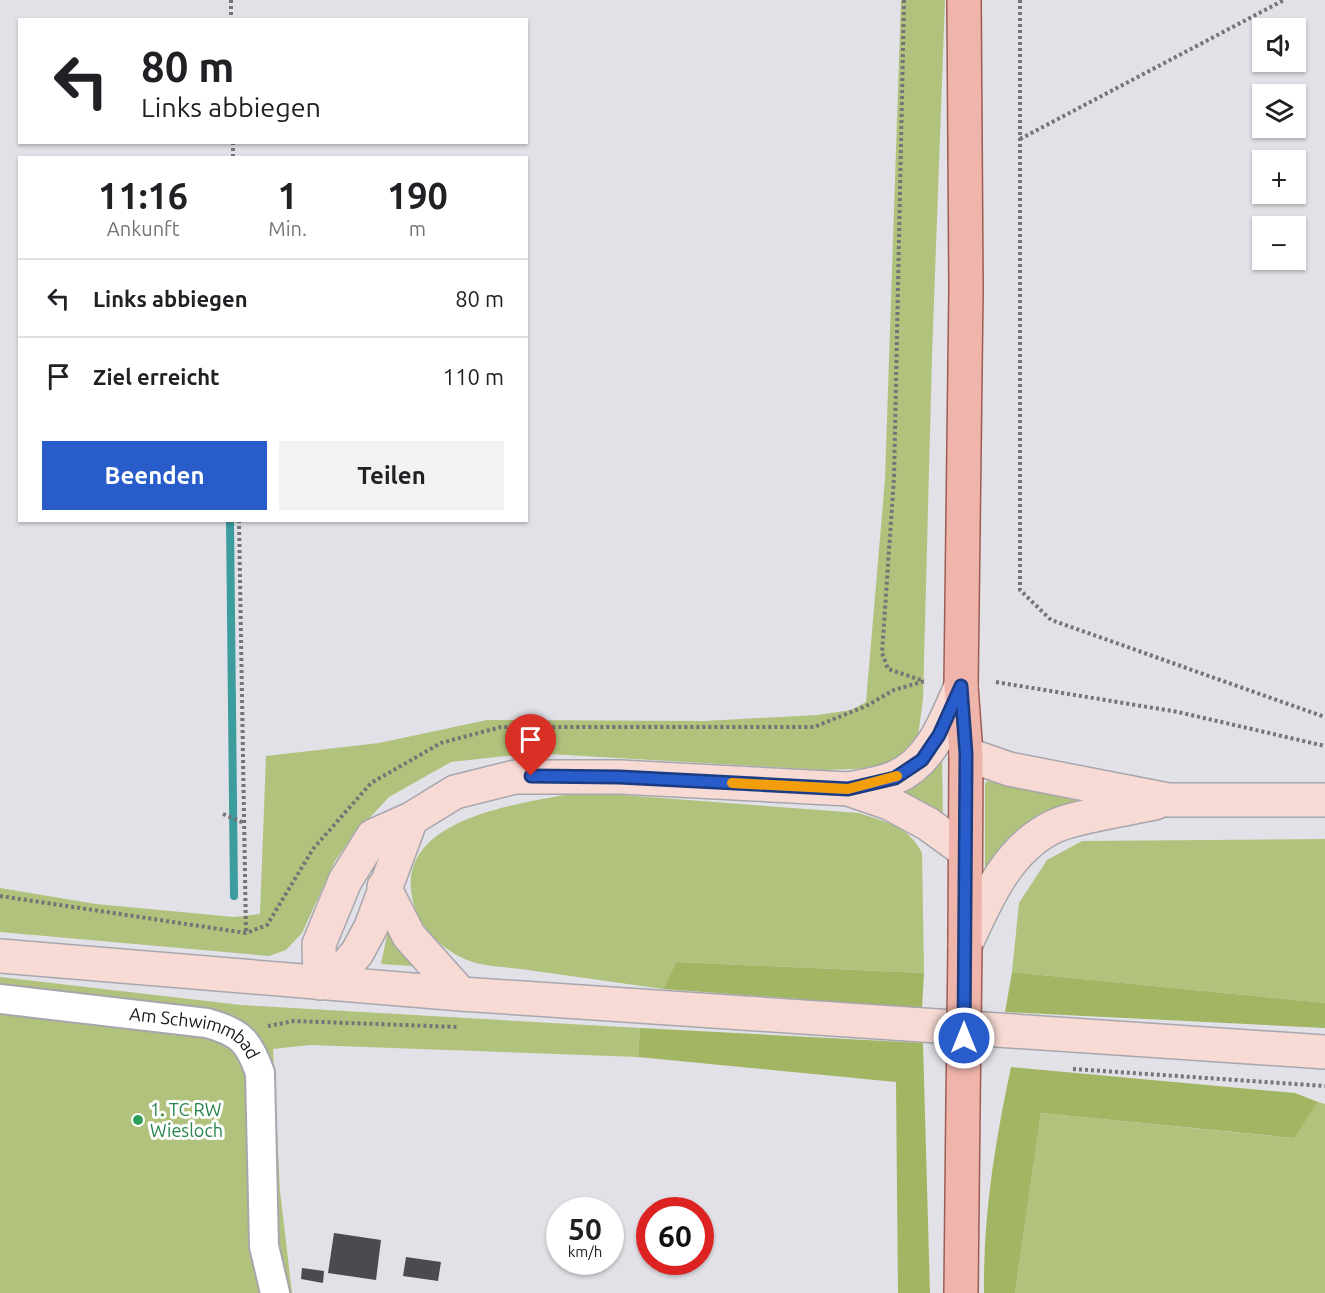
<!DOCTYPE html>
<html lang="de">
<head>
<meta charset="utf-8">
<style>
  :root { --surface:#fff; --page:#f2f2f2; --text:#202124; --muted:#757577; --line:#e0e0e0; --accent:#285cca }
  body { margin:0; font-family:Ubuntu,sans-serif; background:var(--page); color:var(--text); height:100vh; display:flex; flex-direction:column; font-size:22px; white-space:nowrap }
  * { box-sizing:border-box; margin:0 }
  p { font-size:20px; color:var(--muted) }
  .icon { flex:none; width:33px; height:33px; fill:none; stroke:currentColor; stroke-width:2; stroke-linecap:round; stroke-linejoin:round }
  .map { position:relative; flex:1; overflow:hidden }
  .details { position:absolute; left:18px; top:156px; width:510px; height:366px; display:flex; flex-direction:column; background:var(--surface); border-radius:0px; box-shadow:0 2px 4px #0004 }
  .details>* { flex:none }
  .banner { position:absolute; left:18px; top:18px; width:510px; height:126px; border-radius:0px; box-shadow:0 2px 4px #0004; background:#fff; color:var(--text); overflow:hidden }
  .controls { position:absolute; left:1252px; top:18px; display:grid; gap:12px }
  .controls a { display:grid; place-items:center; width:54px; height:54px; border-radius:0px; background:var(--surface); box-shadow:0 2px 4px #0004; font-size:30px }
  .speed { position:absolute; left:546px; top:1197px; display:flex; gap:12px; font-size:30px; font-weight:700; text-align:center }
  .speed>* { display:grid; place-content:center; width:78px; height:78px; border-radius:50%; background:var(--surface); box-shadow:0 2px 4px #0004; line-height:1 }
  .speed small { font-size:15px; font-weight:400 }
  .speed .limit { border:9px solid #d22; background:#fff; color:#111 }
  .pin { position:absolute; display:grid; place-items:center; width:51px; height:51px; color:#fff; margin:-62px -26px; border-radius:50% 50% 50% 0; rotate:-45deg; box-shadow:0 0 6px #0007 }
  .pin .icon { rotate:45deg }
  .me { position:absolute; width:66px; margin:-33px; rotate:0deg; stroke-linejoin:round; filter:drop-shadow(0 0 4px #0008) }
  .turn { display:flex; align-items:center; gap:21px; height:126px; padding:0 24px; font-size:27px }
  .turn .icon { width:78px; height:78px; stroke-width:2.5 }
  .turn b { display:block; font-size:42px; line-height:51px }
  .eta { display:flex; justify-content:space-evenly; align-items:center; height:102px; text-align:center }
  .eta b { font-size:36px; font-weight:600; line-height:42px }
  .cta { display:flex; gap:12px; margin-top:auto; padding:12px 24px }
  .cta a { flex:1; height:69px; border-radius:0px; background:var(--accent); color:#fff; font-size:24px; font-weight:600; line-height:69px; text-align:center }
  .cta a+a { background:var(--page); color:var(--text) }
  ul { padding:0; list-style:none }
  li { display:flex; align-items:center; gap:18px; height:78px; padding:0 24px; border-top:2px solid var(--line) }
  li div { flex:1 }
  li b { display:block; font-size:22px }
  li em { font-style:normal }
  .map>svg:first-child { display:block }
  .green { fill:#b1c27d }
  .forest { fill:#a2b562 }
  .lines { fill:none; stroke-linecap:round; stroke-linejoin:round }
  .stream { stroke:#3c9c9e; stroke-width:8 }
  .building { fill:#4b4a4f }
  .minor-casing { stroke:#a7a6ac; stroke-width:32 }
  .secondary-casing { stroke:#a7a6ac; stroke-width:36 }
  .primary-casing { stroke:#9d5d52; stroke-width:36 }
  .path { stroke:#757477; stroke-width:4; stroke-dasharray:3 3; stroke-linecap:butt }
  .minor { stroke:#fff; stroke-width:28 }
  .secondary { stroke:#f7dad4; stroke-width:33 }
  .primary { stroke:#efb4aa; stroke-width:33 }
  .primary-bridge-casing { stroke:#9d5d52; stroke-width:36; stroke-linecap:butt }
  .primary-bridge { stroke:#efb4aa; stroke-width:33 }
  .route-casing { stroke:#1a3c83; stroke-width:15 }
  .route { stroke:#285cca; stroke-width:10 }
  .slow { stroke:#f59e0b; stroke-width:10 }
  .leisure-dot { fill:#2e9e5b; stroke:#fff; stroke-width:2 }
  .labels { text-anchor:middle; stroke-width:6; stroke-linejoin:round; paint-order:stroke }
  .street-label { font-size:18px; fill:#181719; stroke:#fff }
  .leisure-label { font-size:18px; fill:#27864d; stroke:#fff; text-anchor:start }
</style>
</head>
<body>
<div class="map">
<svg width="1325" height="1293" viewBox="0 0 1325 1293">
  <rect width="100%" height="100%" fill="#e2e1e7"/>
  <path class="green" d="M 901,0 L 945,0 L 932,356 L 923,699 L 917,744 L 882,768 L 823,770 L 532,753 L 451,762 L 389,797 L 352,837 L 335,861 L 302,933 L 286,950 L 269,956 L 0,932 L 0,888 L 96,904 L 234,917 L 260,914 L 266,756 L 379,743 L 487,720 L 704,721 L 818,715 L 851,710 L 866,702 L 885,479 Z
    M 942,758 L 943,821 L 914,804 L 902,790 Z
    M 988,781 L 1084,802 L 985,873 L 985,783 Z
    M 582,792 L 859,813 C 885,822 909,826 922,853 L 924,973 L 676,962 L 663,989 C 618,983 573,976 528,970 C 509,967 487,967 470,961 C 445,952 421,930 414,905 C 388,817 524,803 582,792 Z
    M 1325,839 L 1325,1003 L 1012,972 L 1019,903 L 1047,860 L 1082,841 Z
    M 388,931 L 412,966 L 381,964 Z
    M 0,977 L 241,1005 L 640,1028 L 638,1057 L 310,1045 L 273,1049 L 280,1191 L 292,1293 L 0,1293 Z
    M 1318,1102 L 1325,1104 L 1325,1293 L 1015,1293 L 1041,1113 L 1293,1138 Z"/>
  <path class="forest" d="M 676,962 L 924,973 L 922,1008 L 663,989 Z
    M 1012,972 L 1325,1003 L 1325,1028 L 1005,1012 Z
    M 640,1028 L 923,1043 L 930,1293 L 898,1293 L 896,1082 L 638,1057 Z
    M 1011,1067 L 1295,1093 L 1318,1102 L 1294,1138 L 1041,1113 L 1015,1293 L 984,1293 C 983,1216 995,1142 1011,1067 Z"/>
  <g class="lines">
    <path class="stream" d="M 230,520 L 234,896"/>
  </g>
  <path class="building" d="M 334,1233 L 381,1240 L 376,1280 L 328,1273 Z
    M 406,1257 L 441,1262 L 438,1281 L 403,1276 Z
    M 302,1268 L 324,1271 L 323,1283 L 301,1279 Z"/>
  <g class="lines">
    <g class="minor-casing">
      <g id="minor">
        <path id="s1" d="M 0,999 L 207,1023 C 240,1032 249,1041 260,1073 L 264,1246 L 275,1293"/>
      </g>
    </g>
    <g class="secondary-casing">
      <path id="secondary" d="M 966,754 L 1009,769 L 1168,800 L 1325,800
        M 848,789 C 863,786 879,784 894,778 C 931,763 946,720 961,686
        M 384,887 L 409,936 L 461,994
        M 965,946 C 985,902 1007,848 1055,826 C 1078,816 1128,809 1155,803
        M 0,956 L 461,994 L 1325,1052
        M 320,983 L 319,944 L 345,881 L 373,836 L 411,819 L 455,792 L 515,777 L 620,777 L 848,789 L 889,803 L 928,824 L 965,851
        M 320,983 L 343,969 L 357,953 L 371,927 L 411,819"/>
    </g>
    <g class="primary-casing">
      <path id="primary" d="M 964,0 L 966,289 L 961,686 L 966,754 L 965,946
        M 961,1293 L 963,1106"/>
    </g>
    <path class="path" d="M 231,0 L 231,20
      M 904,0 L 894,477 L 882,653 L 888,669 L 924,681
      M 1020,0 L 1020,590 L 1051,620 L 1325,717
      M 1020,139 L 1284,0
      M 233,142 L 233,158
      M 239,520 L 246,933
      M 996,682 L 1178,712 L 1325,746
      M 223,814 L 244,823
      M 0,896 L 246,933 L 267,925 L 313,849 L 371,783 L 441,743 L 501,727 L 814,727 L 866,706 L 894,690 L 925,681
      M 268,1026 L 294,1021 L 458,1027
      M 1073,1069 L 1325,1086"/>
    <use href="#minor" class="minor"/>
    <use href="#secondary" class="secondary"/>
    <use href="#primary" class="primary"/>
    <g class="primary-bridge-casing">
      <path id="primary-bridge" d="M 963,1106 L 965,946"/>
    </g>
    <use href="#primary-bridge" class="primary-bridge"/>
  </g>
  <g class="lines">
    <g class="route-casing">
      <path id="route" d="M 531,776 L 620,777 L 848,789 L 895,778 L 922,760 L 939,735 L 961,686 L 966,754 L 964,1038"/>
    </g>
    <use href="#route" class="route"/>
    <path class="slow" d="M 732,783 L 848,789 L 897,776"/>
  </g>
  <circle class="leisure-dot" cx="138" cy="1120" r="6"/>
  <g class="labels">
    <g class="street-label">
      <text dy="6" stroke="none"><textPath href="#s1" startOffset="200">Am Schwimmbad</textPath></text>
    </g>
    <g class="leisure-label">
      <text x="150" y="1116">1. TC RW<tspan x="150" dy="21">Wiesloch</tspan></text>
    </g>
  </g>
</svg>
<div class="controls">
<a><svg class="icon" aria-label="sound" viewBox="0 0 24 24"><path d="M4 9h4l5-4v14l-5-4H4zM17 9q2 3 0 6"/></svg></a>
<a><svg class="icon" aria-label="layers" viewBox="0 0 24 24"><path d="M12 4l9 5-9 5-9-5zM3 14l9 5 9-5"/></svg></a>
<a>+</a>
<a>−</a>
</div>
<div class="speed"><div>50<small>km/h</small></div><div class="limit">60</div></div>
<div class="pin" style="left:531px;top:776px;background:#d93025"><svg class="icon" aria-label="arrive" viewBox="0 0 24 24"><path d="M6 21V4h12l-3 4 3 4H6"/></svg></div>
<svg class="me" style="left:964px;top:1038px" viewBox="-20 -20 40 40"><circle r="17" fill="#285cca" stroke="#fff" stroke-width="3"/><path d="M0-11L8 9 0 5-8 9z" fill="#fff"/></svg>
<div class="banner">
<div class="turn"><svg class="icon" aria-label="left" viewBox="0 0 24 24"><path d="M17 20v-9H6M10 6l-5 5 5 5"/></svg><div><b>80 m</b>Links abbiegen</div></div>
</div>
<section class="details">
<div class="eta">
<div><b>11:16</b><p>Ankunft</p></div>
<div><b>1</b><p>Min.</p></div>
<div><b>190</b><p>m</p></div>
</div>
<ul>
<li><svg class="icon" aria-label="left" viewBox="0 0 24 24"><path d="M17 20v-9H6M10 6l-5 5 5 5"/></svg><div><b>Links abbiegen</b></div><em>80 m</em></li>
<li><svg class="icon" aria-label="arrive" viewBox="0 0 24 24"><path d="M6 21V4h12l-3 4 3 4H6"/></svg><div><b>Ziel erreicht</b></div><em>110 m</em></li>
</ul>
<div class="cta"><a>Beenden</a><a>Teilen</a></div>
</section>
</div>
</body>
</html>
